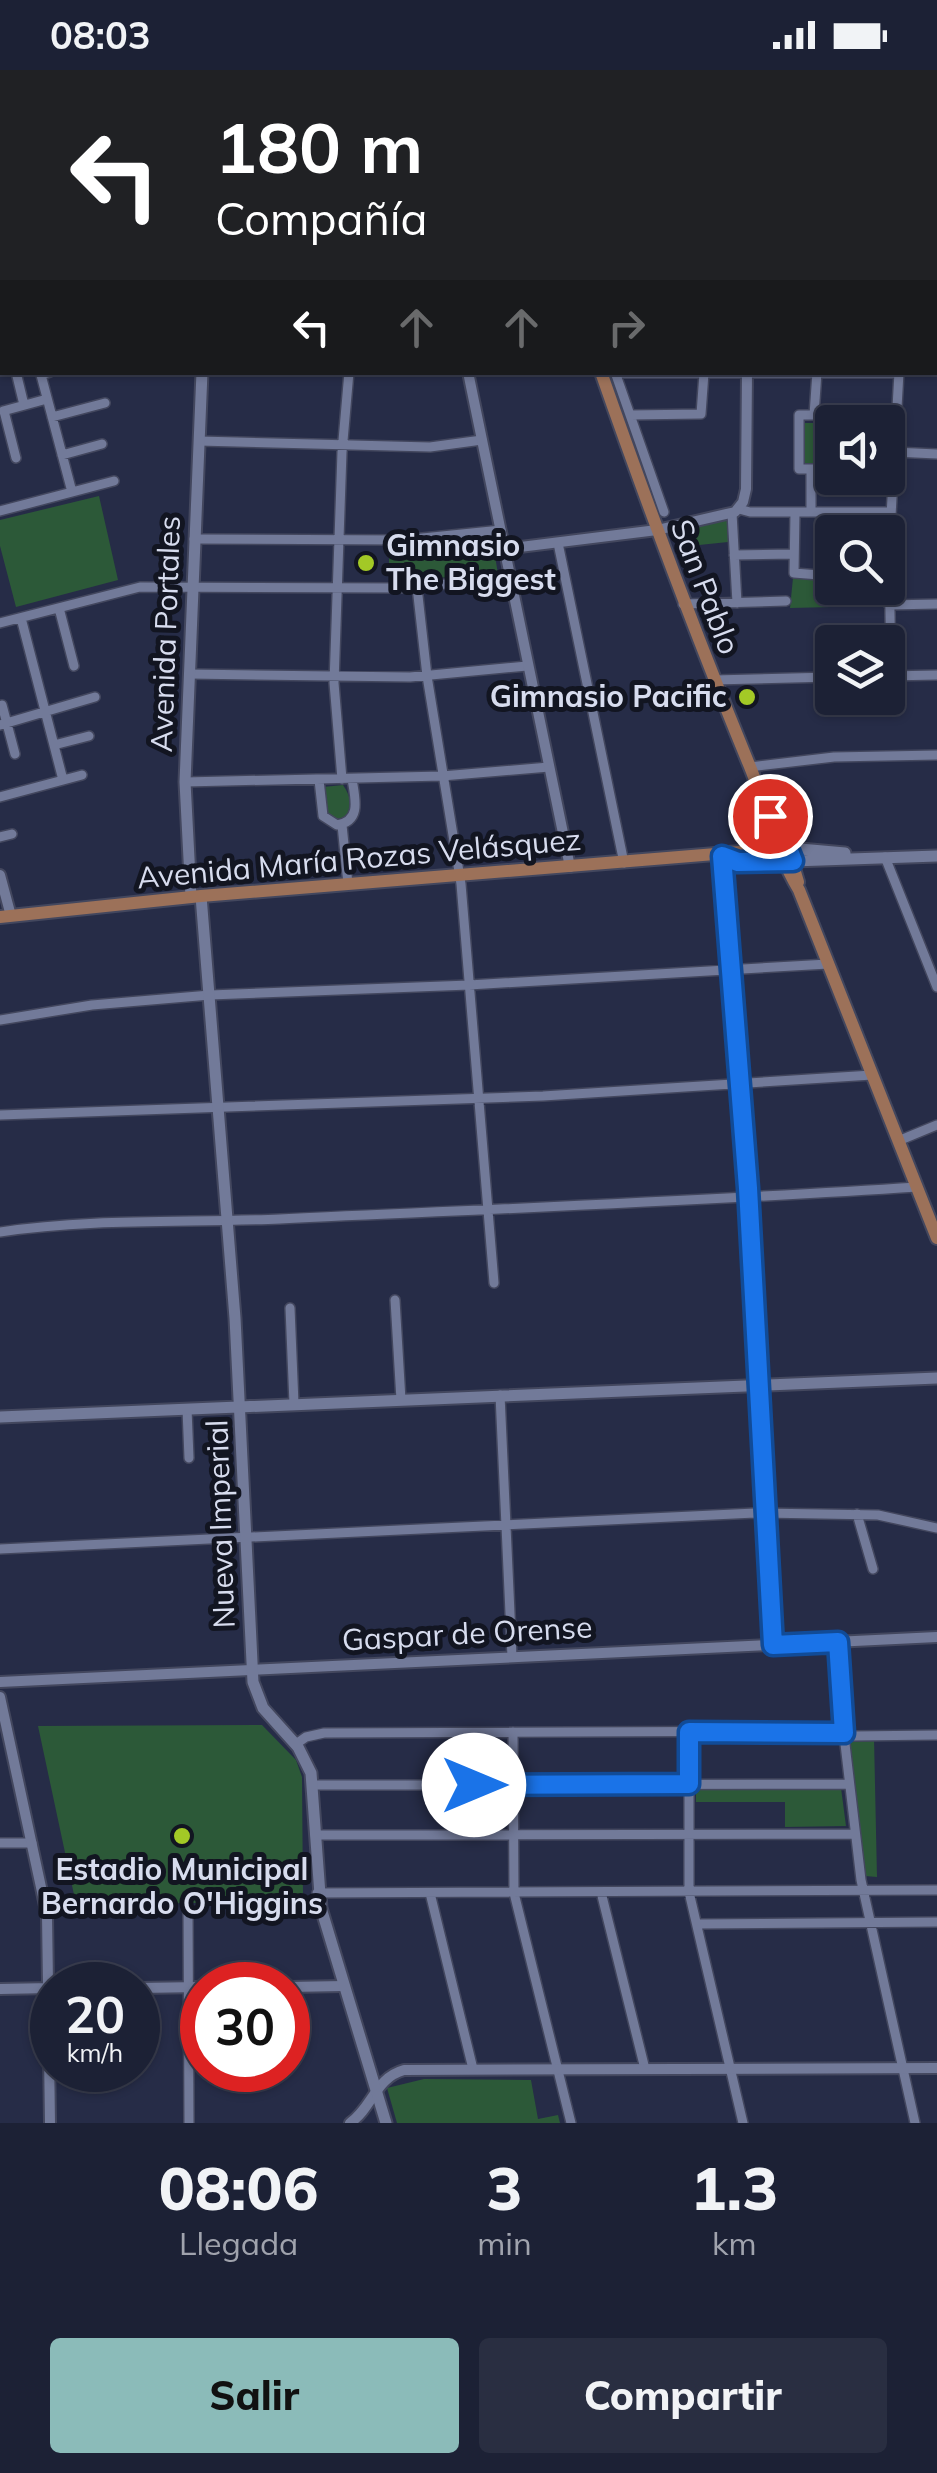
<!DOCTYPE html>
<html lang="es">
<head>
<meta charset="utf-8">
<style>
  :root { --surface:#1c2135; --page:#292e41; --text:#f1f3f6; --muted:#a0a3ad; --line:#3a3e50; --accent:#8bbbb9 }
  body { margin:0; font-family:Mulish,sans-serif; background:var(--page); color:var(--text); height:100vh; display:flex; flex-direction:column; font-size:38px; white-space:nowrap }
  * { box-sizing:border-box; margin:0 }
  p { font-size:32px; color:var(--muted) }
  .icon { flex:none; width:55px; height:55px; fill:none; stroke:currentColor; stroke-width:2; stroke-linecap:round; stroke-linejoin:round }
  .map { position:relative; height:2053px; overflow:hidden }
  .sheet { display:flex; flex-direction:column; background:var(--surface); flex:1 }
  .sheet>* { flex:none }
  .top-card { position:absolute; left:0px; top:0px; width:938px; height:305px; box-shadow:0 2px 8px #0004,0 0 0 2px var(--line); background:#202124; color:#fff; overflow:hidden }
  .fabs { position:absolute; left:815px; top:335px; display:grid; gap:20px }
  .fabs a { display:grid; place-items:center; width:90px; height:90px; border-radius:10px; background:var(--surface); box-shadow:0 2px 8px #0004,0 0 0 2px var(--line); font-size:50px }
  .speed { position:absolute; left:30px; top:1892px; display:flex; gap:20px; font-size:50px; font-weight:700; text-align:center }
  .speed>* { display:grid; place-content:center; width:130px; height:130px; border-radius:50%; background:var(--surface); box-shadow:0 2px 8px #0004,0 0 0 2px var(--line); line-height:1 }
  .speed small { font-size:25px; font-weight:400 }
  .speed .limit { border:15px solid #d22; background:#fff; color:#111 }
  .pin { position:absolute; display:grid; place-items:center; width:85px; height:85px; color:#fff; margin:-42px; border:5px solid #fff; border-radius:50%; box-shadow:0 2px 10px #0007 }
  .me { position:absolute; width:110px; margin:-55px; rotate:90deg; stroke-linejoin:round; filter:drop-shadow(0 0 8px #0008) }
  .turn { display:flex; align-items:center; gap:35px; height:210px; padding:0 50px; font-size:45px }
  .turn .icon { width:130px; height:130px; stroke-width:2.5 }
  .turn b { display:block; font-size:70px; line-height:85px }
  .lanes { display:flex; align-items:center; height:95px; padding:0 50px; background:#0003; justify-content:center; gap:50px; direction:ltr }
  .lanes .off { opacity:.35 }
  .eta { display:flex; justify-content:space-evenly; align-items:center; height:170px; text-align:center }
  .eta b { font-size:60px; font-weight:800; line-height:70px }
  .cta { display:flex; gap:20px; margin-top:auto; padding:20px 50px }
  .cta a { flex:1; height:115px; border-radius:10px; background:var(--accent); color:#111; font-size:40px; font-weight:800; line-height:115px; text-align:center }
  .cta a+a { background:var(--page); color:var(--text) }
  .status { display:flex; justify-content:space-between; align-items:center; height:70px; padding:0 50px; background:var(--surface); direction:ltr }
  .status svg { height:28px; fill:currentColor }
  .map>svg:first-child { display:block }
  .green { fill:#2c5938 }
  .lines { fill:none; stroke-linecap:round; stroke-linejoin:round }
  .minor-casing { stroke:#43475e; stroke-width:12 }
  .tertiary-casing { stroke:#43475e; stroke-width:14 }
  .secondary-casing { stroke:#43475e; stroke-width:15 }
  .primary-casing { stroke:#43475e; stroke-width:16 }
  .minor { stroke:#727a99; stroke-width:9 }
  .tertiary { stroke:#727a99; stroke-width:10 }
  .secondary { stroke:#727a99; stroke-width:11 }
  .primary { stroke:#9c7159; stroke-width:12 }
  .route-casing { stroke:#114b97; stroke-width:25 }
  .route { stroke:#1a73e8; stroke-width:18 }
  .poi-dot { fill:#a3c926; stroke:#121521; stroke-width:4 }
  .labels { text-anchor:middle; stroke-width:10; stroke-linejoin:round; paint-order:stroke }
  .poi-label { font-size:30px; font-weight:bold; fill:#d7dcee; stroke:#121521; text-anchor:start }
  .street-label { font-size:30px; fill:#d7dcee; stroke:#121521 }
</style>
</head>
<body>
<div class="status"><b>08:03</b><svg viewBox="0 0 49 12"><path d="M0 12V9h3v3zM5 12V6h3v6zM10 12V3h3v9zM15 12V0h3v12zM26 1h20v11H26zM47 4h2v5h-2z"/></svg></div>
<div class="map">
<svg width="937" height="2053" viewBox="0 0 937 2053">
  <rect width="100%" height="100%" fill="#262c47"/>
  <path class="green" d="M 804,353 L 824,353 L 824,393 L 804,393 Z
    M 99,426 L 118,510 L 16,537 L 0,476 L 0,450 Z
    M 729,449 L 728,472 L 680,477 L 675,462 Z
    M 492,468 L 498,504 L 389,511 L 389,476 L 426,476 Z
    M 793,508 L 832,508 L 832,537 L 790,538 Z
    M 343,715 C 351,727 352,734 346,747 L 333,750 L 325,742 L 323,717 Z
    M 262,1655 L 296,1690 L 302,1707 L 303,1826 L 306,1832 L 76,1834 L 38,1656 Z
    M 874,1668 L 877,1807 L 865,1806 L 849,1669 Z
    M 696,1718 L 841,1718 L 846,1756 L 785,1757 L 785,1732 L 696,1732 Z
    M 424,2009 L 531,2010 L 538,2049 L 558,2045 L 560,2053 L 397,2053 L 387,2018 Z"/>
  <g class="lines">
    <g class="minor-casing">
      <path id="minor" d="M 14,0 L 14,2
        M 71,0 L 71,2
        M 129,0 L 129,2
        M 153,0 L 153,2
        M 450,2 L 462,0
        M 654,2 L 654,0
        M 913,2 L 914,0
        M 0,107 L 2,107
        M 0,161 L 2,160
        M 0,218 L 2,217
        M 16,302 L 24,335
        M 50,302 L 41,305 L 72,422
        M 615,302 L 664,442
        M 615,303 L 899,303
        M 3,341 L 47,329
        M 4,341 L 16,388
        M 630,345 L 701,344 L 704,303
        M 799,345 L 827,345 L 826,399 L 799,399 Z
        M 814,345 L 817,302
        M 52,347 L 105,333
        M 199,371 L 430,377 L 482,370
        M 894,382 L 937,384
        M 62,385 L 102,374
        M 739,439 L 750,442 L 891,442
        M 0,441 L 114,411
        M 795,442 L 794,503 L 832,506
        M 811,442 L 811,400
        M 732,443 L 737,533
        M 194,469 L 403,470 L 501,460
        M 558,473 L 624,793
        M 734,485 L 794,484
        M 417,517 L 427,606 L 461,814 L 494,1213
        M 683,534 L 786,531
        M 889,535 L 937,534
        M 59,538 L 74,596
        M 21,548 L 63,710
        M 0,553 L 140,517 L 404,518 L 510,508
        M 189,604 L 410,607 L 527,596
        M 891,605 L 889,482 L 899,302
        M 888,606 L 937,605
        M 714,610 L 832,607
        M 2,635 L 15,684
        M 0,655 L 95,627
        M 54,675 L 89,666
        M 750,697 L 834,687 L 937,685
        M 342,709 L 334,613 L 342,382 L 349,302
        M 319,710 L 323,746 L 337,755 C 362,751 355,728 352,709
        M 185,712 L 442,706 L 549,697
        M 0,727 L 82,705
        M 342,755 L 348,814
        M 0,767 L 12,764
        M 722,786 L 749,1128 L 773,1575
        M 885,787 L 937,917
        M 0,950 L 92,935 L 210,925 L 469,915 L 828,894
        M 0,1045 L 543,1026 L 872,1005
        M 898,1071 L 937,1055
        M 0,1162 C 92,1148 187,1153 280,1149 C 493,1139 705,1131 917,1117
        M 395,1230 L 401,1330
        M 290,1238 L 294,1334
        M 500,1325 L 512,1587
        M 187,1339 L 189,1388
        M 857,1444 L 873,1499
        M 0,1479 L 755,1443 L 878,1445 L 937,1458
        M 839,1572 L 845,1674 L 861,1810 L 915,2053
        M 689,1661 L 689,1822 L 743,2053
        M 513,1662 L 514,1823 L 571,2053
        M 296,1674 L 306,1667 L 324,1663 L 834,1661 L 853,1666 L 937,1665
        M 314,1715 L 849,1714
        M 315,1765 L 855,1764
        M 0,1773 L 32,1773
        M 601,1822 L 645,1999
        M 317,1823 L 937,1820
        M 430,1823 L 473,1999
        M 188,1838 L 189,2053
        M 697,1854 L 937,1852"/>
    </g>
    <g class="tertiary-casing">
      <path id="tertiary" d="M 404,0 L 404,2
        M 742,0 L 743,2
        M 935,157 L 937,157
        M 468,302 L 570,797
        M 504,479 L 657,460 L 735,442 L 743,432 L 746,419 L 747,302
        M 0,805 L 11,846
        M 0,1612 L 937,1567
        M 0,1627 L 47,1845 L 50,2053
        M 288,1917 L 344,1916
        M 138,1918 L 202,1917
        M 0,1919 L 52,1918
        M 350,2053 C 373,2037 375,2008 404,2000 L 937,1998"/>
    </g>
    <g class="secondary-casing">
      <path id="secondary" d="M 219,2 L 219,0
        M 789,778 L 845,783
        M 793,791 L 937,786
        M 201,826 L 235,1248 L 253,1612 L 263,1638 L 298,1677 L 311,1703 L 321,1838 L 386,2053
        M 191,827 L 185,712 L 202,302
        M 0,1347 L 937,1308"/>
    </g>
    <g class="primary-casing">
      <path id="primary" d="M 520,0 L 521,2
        M 601,302 C 647,434 695,563 748,692 C 766,734 775,780 799,820 L 937,1168
        M 775,752 L 786,772 L 798,812
        M 728,790 L 788,791
        M 0,847 L 201,826 L 789,778"/>
    </g>
    <use href="#minor" class="minor"/>
    <use href="#tertiary" class="tertiary"/>
    <use href="#secondary" class="secondary"/>
    <use href="#primary" class="primary"/>
  </g>
  <g class="lines">
    <g class="route-casing">
      <path id="route" d="M 474,1715 L 689,1714 L 689,1662 L 844,1663 L 838,1572 L 773,1575 L 748,1118 L 722,786 L 738,792 L 793,791 L 782,763 L 770,746"/>
    </g>
    <use href="#route" class="route"/>
  </g>
  <g class="poi-dot">
    <circle cx="366" cy="493" r="10"/>
    <circle cx="747" cy="627" r="10"/>
    <circle cx="182" cy="1766" r="10"/>
  </g>
  <g class="labels">
    <g class="poi-label">
      <text x="386" y="486">Gimnasio<tspan x="386" dy="34">The Biggest</tspan></text>
      <text x="727" y="637" text-anchor="end">Gimnasio Pacific</text>
      <text x="182" y="1810" text-anchor="middle">Estadio Municipal<tspan x="182" dy="34">Bernardo O'Higgins</tspan></text>
    </g>
    <g class="street-label">
      <text transform="translate(705 517) rotate(69)" y="10">San Pablo</text>
      <text transform="translate(166 564) rotate(-88)" y="10">Avenida Portales</text>
      <text transform="translate(359 789) rotate(-5)" y="10">Avenida María Rozas Velásquez</text>
      <text transform="translate(221 1454) rotate(-92)" y="10">Nueva Imperial</text>
      <text transform="translate(467 1564) rotate(-3)" y="10">Gaspar de Orense</text>
    </g>
  </g>
</svg>
<div class="fabs">
<a><svg class="icon" aria-label="sound" viewBox="0 0 24 24"><path d="M4 9h4l5-4v14l-5-4H4zM17 9q2 3 0 6"/></svg></a>
<a><svg class="icon" aria-label="search" viewBox="0 0 24 24"><circle cx="10" cy="10" r="6"/><path d="M15 15l6 6"/></svg></a>
<a><svg class="icon" aria-label="layers" viewBox="0 0 24 24"><path d="M12 4l9 5-9 5-9-5zM3 14l9 5 9-5"/></svg></a>
</div>
<div class="speed"><div>20<small>km/h</small></div><div class="limit">30</div></div>
<div class="pin" style="left:770px;top:746px;background:#d93025"><svg class="icon" aria-label="arrive" viewBox="0 0 24 24"><path d="M6 21V4h12l-3 4 3 4H6"/></svg></div>
<svg class="me" style="left:474px;top:1715px" viewBox="-20 -20 40 40"><circle r="19" fill="#fff"/><path d="M0-13L10 11 0 6-10 11z" fill="#1a73e8"/></svg>
<div class="top-card">
<div class="turn"><svg class="icon" aria-label="left" viewBox="0 0 24 24"><path d="M17 20v-9H6M10 6l-5 5 5 5"/></svg><div><b>180 m</b>Compañía</div></div>
<div class="lanes"><svg class="icon" aria-label="left" viewBox="0 0 24 24"><path d="M17 20v-9H6M10 6l-5 5 5 5"/></svg><svg class="icon off" aria-label="ahead" viewBox="0 0 24 24"><path d="M12 20V5M6 11l6-6 6 6"/></svg><svg class="icon off" aria-label="ahead" viewBox="0 0 24 24"><path d="M12 20V5M6 11l6-6 6 6"/></svg><svg class="icon off" aria-label="right" viewBox="0 0 24 24"><path d="M7 20v-9h11M14 6l5 5-5 5"/></svg></div>
</div>
</div>
<section class="sheet">
<div class="eta">
<div><b>08:06</b><p>Llegada</p></div>
<div><b>3</b><p>min</p></div>
<div><b>1.3</b><p>km</p></div>
</div>
<div class="cta"><a>Salir</a><a>Compartir</a></div>
</section>
</body>
</html>
